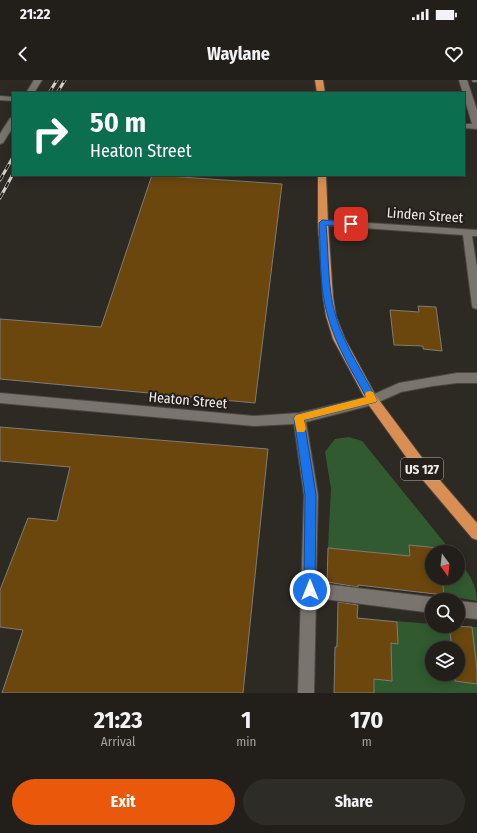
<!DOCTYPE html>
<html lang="en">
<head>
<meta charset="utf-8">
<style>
  :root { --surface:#221f1a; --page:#2e2c27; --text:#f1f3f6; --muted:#a2a2a2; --line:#3f3d39; --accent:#ea580c }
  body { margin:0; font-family:"Fira Sans Condensed",sans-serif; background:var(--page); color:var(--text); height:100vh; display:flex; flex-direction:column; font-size:15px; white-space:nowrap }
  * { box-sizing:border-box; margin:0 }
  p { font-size:13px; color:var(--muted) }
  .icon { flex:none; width:22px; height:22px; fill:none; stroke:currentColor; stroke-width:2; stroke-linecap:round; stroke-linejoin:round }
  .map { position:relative; height:613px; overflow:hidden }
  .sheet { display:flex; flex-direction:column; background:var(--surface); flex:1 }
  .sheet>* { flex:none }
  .top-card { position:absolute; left:12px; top:12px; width:453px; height:84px; border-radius:0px; box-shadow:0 2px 10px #0003,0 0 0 1px var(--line); background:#0b6e4f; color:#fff; overflow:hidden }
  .needle { width:26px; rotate:165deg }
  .tools { position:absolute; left:425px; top:465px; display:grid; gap:8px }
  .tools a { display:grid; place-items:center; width:40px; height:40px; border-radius:50%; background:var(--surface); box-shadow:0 2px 10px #0003,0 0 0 1px var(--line); font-size:20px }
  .pin { position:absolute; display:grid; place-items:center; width:34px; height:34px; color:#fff; margin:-17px; border-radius:8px; box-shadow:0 2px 6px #0006 }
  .me { position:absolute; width:44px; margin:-22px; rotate:0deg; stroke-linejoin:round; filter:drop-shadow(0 0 3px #0008) }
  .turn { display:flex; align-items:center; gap:14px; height:84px; padding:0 12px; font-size:18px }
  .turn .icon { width:52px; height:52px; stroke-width:2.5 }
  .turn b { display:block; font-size:28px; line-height:34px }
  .eta { display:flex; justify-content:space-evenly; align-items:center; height:68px; text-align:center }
  .eta b { font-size:24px; font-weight:700; line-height:28px }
  .primary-button { display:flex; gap:8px; margin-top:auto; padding:8px 12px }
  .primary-button a { flex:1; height:46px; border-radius:24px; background:var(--accent); color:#fff; font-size:16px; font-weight:700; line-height:46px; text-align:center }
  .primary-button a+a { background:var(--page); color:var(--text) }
  .status { display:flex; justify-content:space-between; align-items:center; height:28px; padding:0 20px; background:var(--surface); direction:ltr }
  .status svg { height:11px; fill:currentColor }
  header { display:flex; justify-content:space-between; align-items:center; height:52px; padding:0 12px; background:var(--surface); font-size:18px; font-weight:700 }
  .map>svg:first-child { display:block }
  .green { fill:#315a31; fill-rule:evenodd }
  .building { fill:#6b470e; stroke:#817b74 }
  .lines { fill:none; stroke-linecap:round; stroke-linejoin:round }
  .minor-casing { stroke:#4b4641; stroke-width:2 }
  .highway-casing { stroke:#4b4641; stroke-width:2 }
  .minor { fill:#79746d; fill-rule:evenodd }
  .highway { fill:#d98e54; fill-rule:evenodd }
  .rail-casing { stroke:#d5d1cd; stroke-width:3 }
  .rail { stroke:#241f1a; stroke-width:2; stroke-dasharray:6; stroke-linecap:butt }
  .route { fill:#1a73e8; stroke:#114b97 }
  .slow { fill:#f59e0b }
  .labels { text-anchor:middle; stroke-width:4; stroke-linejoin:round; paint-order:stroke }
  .shield { fill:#241f1a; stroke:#b4b0ac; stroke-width:1 }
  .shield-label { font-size:13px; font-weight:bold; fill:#f1eeea }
  .street-label { font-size:14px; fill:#f1eeea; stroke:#241f1a }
</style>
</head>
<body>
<div class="status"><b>21:22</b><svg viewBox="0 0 49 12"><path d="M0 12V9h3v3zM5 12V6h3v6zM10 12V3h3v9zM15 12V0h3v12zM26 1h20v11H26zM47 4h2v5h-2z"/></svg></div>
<header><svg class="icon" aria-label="back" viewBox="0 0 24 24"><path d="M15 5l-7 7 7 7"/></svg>Waylane<svg class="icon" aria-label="heart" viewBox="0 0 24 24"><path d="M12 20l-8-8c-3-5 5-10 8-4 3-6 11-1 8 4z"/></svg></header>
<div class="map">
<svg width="477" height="613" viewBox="0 0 477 613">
  <rect width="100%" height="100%" fill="#2d2923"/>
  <path class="green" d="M 349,357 L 362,361 L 452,472 L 440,472 L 439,468 L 409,465 L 412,511 L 382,508 L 381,473 L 328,468 L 331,409 L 325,372 L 335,359 Z
    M 458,480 C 468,492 477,505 477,521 L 444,515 L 442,498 L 458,498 Z
    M 338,530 L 358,532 L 358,538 L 432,544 L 432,546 L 477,547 L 477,613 L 334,613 ZM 432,568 L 458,568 L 458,594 L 432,594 Z"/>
  <path class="building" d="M 152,95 L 282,104 L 255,323 L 0,299 L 0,239 L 101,247 Z
    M 418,226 L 436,227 L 442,271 L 423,269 L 423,266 L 394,265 L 390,230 L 419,232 Z
    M 0,347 L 268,369 L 243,613 L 2,613 L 23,550 L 0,547 L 0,510 L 28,438 L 57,441 L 70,387 L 0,381 Z
    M 409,465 L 439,468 L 440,472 L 432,472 L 432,498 L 442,498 L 444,515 L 358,505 L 358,507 L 327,502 L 328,468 L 410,476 Z
    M 338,522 L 358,525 L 357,538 L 397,542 L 398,564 L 391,563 L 392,601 L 374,599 L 374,613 L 334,613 L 335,567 L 337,567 Z
    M 449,546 L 472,547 L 477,590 L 477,604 L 455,601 L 454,594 L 458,594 L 458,568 L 452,568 Z"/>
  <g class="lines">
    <g class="minor-casing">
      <path id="minor" d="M 34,0 L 42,0 L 34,13 L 26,13 Z
        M 459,0 L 467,0 L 477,30 L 477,49 L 464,48 L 464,44 L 472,44 Z
        M 472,0 L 477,0 L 477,2 L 473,2 Z
        M 0,16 L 13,17 L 13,21 L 0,20 Z
        M 10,38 L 13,38 L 13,47 L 3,63 L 0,64 L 0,54 Z
        M 323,140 L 477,150 L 477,156 L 472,156 L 477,188 L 477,229 L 473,228 L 472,225 L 463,155 L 320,145 L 318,143 L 320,141 Z
        M 457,293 L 477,293 L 477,303 L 457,303 L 433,306 L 401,312 L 372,325 L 306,342 L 318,415 L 316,503 L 432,517 L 438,520 L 432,520 L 432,533 L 316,518 L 314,613 L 298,613 L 304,415 L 294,344 L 254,346 L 0,323 L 0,313 L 254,336 L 299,333 L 370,316 L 399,303 Z
        M 458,521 L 477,523 L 477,539 L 458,537 Z"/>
    </g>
    <g class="highway-casing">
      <path id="highway" d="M 315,0 L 323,0 L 325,13 L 317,13 Z
        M 318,95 L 326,95 L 328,143 L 333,217 L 336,236 L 345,259 L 376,316 L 432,391 L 477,443 L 477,460 L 472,458 L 422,399 L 368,324 L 333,259 L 326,236 L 323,217 L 318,143 Z"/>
    </g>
    <use href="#minor" class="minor"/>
    <use href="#highway" class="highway"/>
    <g class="rail-casing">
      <path id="rail" d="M 49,13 L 57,0
        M 57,13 L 65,0
        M 0,100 L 13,77
        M 0,118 L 13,94"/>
    </g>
    <use href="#rail" class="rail"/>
  </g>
  <path class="route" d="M 322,140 L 351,142 L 355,144 L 351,147 L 326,145 C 329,175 327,208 336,237 C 345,267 363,292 377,320 L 376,322 L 304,340 L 316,415 L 315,510 L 314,514 L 310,515 L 306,514 L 304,510 L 305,415 L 294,338 L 296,335 L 299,334 L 366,317 C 352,291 336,266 328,237 C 319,208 321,173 319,143 Z"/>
  <path class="slow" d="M 370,311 L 373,312 L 377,320 L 376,322 L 304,340 L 306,349 L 304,352 L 297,352 L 294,338 L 296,335 L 366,317 L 365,315 L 366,312 Z"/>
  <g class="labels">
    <rect class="shield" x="401" y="378" width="42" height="22" rx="3"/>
    <g class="shield-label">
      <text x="422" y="394">US 127</text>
    </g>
    <g class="street-label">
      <text transform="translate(425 135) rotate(4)" y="5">Linden Street</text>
      <text transform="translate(188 320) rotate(5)" y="5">Heaton Street</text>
    </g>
  </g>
</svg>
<div class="tools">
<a><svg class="needle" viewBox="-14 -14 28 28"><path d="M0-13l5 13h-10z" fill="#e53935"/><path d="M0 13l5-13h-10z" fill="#a2a2a2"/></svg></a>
<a><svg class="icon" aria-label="search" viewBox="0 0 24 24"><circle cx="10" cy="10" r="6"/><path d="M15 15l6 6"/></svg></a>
<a><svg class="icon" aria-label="layers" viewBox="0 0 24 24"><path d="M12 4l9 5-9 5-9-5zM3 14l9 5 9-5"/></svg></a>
</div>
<div class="pin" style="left:351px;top:144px;background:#d93025"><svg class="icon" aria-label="arrive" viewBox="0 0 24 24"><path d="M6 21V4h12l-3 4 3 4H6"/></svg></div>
<svg class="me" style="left:310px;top:510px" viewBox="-20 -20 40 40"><circle r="17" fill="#1a73e8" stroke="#fff" stroke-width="3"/><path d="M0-11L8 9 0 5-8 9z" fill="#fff"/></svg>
<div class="top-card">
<div class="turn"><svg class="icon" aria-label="right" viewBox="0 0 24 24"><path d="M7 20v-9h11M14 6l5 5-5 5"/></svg><div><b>50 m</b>Heaton Street</div></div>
</div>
</div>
<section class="sheet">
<div class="eta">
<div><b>21:23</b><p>Arrival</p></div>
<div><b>1</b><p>min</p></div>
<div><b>170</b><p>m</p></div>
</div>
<div class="primary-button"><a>Exit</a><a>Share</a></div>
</section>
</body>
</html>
